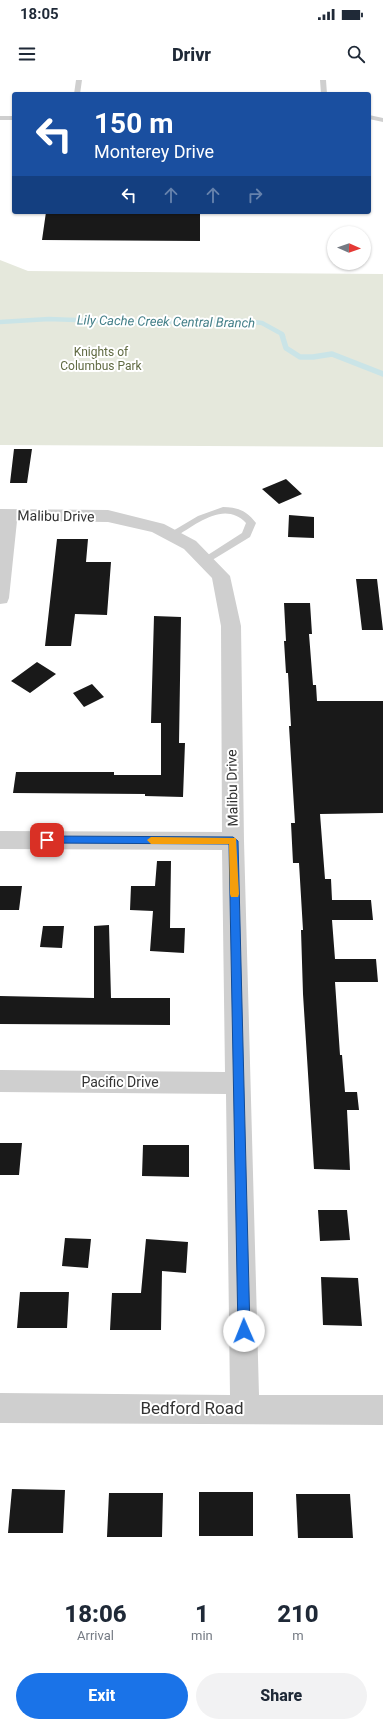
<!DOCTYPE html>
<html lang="en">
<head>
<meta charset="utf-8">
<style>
  :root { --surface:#fff; --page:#f2f2f3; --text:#1f2937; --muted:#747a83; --accent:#1a73e8 }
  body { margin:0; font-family:Roboto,sans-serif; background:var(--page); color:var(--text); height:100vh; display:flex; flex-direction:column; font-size:15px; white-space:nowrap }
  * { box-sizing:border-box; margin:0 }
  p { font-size:13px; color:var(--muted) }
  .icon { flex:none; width:22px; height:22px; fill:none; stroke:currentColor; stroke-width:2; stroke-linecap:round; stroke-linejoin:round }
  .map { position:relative; height:1507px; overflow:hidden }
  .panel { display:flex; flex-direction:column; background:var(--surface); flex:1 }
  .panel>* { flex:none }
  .banner { position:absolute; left:12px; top:12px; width:359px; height:122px; border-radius:4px; box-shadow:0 1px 3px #0004; background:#1a4fa0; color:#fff; overflow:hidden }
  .needle { width:26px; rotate:92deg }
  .tools { position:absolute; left:327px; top:146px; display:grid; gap:8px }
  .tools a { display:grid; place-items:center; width:44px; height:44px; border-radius:50%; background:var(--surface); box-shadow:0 1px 3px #0004; font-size:20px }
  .pin { position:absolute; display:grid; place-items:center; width:34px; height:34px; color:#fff; margin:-17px; border-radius:8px; box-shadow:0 2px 6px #0006 }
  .me { position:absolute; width:44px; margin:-22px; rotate:359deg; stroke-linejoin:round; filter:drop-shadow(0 0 3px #0008) }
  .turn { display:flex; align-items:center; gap:14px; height:84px; padding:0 16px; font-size:18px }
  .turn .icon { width:52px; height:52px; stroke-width:2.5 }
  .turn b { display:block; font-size:28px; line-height:34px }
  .lanes { display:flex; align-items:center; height:38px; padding:0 16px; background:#0003; justify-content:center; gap:20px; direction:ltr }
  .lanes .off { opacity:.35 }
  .eta { display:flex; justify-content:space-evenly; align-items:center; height:68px; text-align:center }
  .eta b { font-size:24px; font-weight:800; line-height:28px }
  .action { display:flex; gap:8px; margin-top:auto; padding:8px 16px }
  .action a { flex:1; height:46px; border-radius:24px; background:var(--accent); color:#fff; font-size:16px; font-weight:800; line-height:46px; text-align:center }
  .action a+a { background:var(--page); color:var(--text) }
  .status { display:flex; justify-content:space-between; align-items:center; height:28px; padding:0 20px; background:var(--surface); direction:ltr }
  .status svg { height:11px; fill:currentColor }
  header { display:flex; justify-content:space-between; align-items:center; height:52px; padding:0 16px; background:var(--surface); font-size:18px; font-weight:800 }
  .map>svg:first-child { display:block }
  .green { fill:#e5e8dc }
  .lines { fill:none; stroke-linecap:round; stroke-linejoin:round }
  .stream-far1 { stroke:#cae4e7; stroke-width:4.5 }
  .stream { stroke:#cae4e7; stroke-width:5.5 }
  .building { fill:#191919 }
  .lane { fill:#cfcfcf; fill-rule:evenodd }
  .street { fill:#cfcfcf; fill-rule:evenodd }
  .route { fill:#1a73e8; stroke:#114b97 }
  .slow { fill:#f59e0b }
  .labels { text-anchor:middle; stroke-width:4; stroke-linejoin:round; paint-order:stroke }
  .far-park-label { font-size:12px; fill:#606a42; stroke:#fff }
  .far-water-label { font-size:13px; font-style:italic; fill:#437f88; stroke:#fff }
  .street-label { font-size:14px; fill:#323232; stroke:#fff }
  .near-street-label { font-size:17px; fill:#323232; stroke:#fff }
</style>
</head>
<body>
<div class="status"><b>18:05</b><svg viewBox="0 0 49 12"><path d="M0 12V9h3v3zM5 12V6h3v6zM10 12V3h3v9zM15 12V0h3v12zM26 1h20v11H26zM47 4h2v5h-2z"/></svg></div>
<header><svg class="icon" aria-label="menu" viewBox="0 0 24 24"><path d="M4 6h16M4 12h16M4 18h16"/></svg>Drivr<svg class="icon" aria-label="search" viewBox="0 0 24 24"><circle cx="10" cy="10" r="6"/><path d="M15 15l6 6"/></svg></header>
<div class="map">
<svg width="383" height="1507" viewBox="0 0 383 1507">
  <rect width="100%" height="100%" fill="#fff"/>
  <path class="green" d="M 0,180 L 28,191 L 383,194 L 383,367 L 0,365 Z"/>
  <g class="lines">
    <path class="stream-far1" d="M 0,242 L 49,239 L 129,242 L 246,241 L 262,243 L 282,254 L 283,256"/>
    <path class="stream" d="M 282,255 L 286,268 L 300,277 L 313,277 L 332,274 L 383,294"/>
  </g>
  <path class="building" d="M 46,132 L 200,132 L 200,161 L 42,160 Z
    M 14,369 L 32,369 L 27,403 L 10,403 Z
    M 286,399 L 302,414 L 279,424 L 262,409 Z
    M 289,435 L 314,437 L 314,458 L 288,457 Z
    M 57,459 L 88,459 L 86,482 L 111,482 L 107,535 L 75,534 L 71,566 L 45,566 Z
    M 356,499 L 377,499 L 383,550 L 362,550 Z
    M 284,523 L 310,523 L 312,554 L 309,554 L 313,605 L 316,605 L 317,621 L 383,621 L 383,733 L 320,734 L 325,799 L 331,799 L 332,820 L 371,820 L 373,840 L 332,840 L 335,879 L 376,879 L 378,902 L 335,902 L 340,975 L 342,975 L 345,1012 L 357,1012 L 359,1030 L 347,1030 L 350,1090 L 314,1089 L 303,914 L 301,850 L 303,850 L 299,783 L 293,783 L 291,743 L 295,743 L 289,646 L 291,646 L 288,593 L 286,593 L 284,561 L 286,561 Z
    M 154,536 L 181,537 L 179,663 L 185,663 L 183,717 L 145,716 L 145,714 L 13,713 L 16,692 L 114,692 L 114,695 L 161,695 L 161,643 L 151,643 Z
    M 37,582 L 56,594 L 30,613 L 11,601 Z
    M 92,604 L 104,617 L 84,627 L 73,613 Z
    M 157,781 L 171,781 L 170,848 L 185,848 L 184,873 L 150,871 L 153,831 L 130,830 L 131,806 L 155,806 Z
    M 0,806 L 22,806 L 19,830 L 0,830 Z
    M 109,845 L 111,918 L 170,918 L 170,945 L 0,944 L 0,916 L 94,918 L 94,846 Z
    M 43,846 L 64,846 L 62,868 L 40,867 Z
    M 0,1063 L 22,1063 L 19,1095 L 0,1095 Z
    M 143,1065 L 189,1065 L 189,1097 L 142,1096 Z
    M 318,1130 L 347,1130 L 350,1160 L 320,1161 Z
    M 65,1158 L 91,1159 L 88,1188 L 62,1186 Z
    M 146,1159 L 188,1162 L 186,1193 L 162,1191 L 161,1250 L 110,1250 L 112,1213 L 141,1213 Z
    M 321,1197 L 358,1198 L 362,1246 L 323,1245 Z
    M 20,1212 L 69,1212 L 67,1248 L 17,1248 Z
    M 12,1409 L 65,1410 L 63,1453 L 8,1453 Z
    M 199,1412 L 253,1412 L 253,1456 L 199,1456 Z
    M 109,1413 L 163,1413 L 162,1457 L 107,1457 Z
    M 296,1414 L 350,1414 L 353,1458 L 298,1458 Z"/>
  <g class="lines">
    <path class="lane" d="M 76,0 L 82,0 L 80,14 L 74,14 Z
      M 320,0 L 326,0 L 327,14 L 321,14 Z
      M 369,35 L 383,38 L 383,42 L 369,39 Z
      M 0,36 L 14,36 L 14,40 L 0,40 Z
      M 223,427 C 238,427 247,431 256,443 L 250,457 L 209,482 L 205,483 L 200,480 L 242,453 L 246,443 C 224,420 196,445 175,457 L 171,458 L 166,455 L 198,436 Z"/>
    <path class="street" d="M 0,429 L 108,430 L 164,444 L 196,461 L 230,496 L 241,546 L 244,761 L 259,1315 L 383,1315 L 383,1345 L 0,1343 L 0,1313 L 230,1315 L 226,1014 L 0,1012 L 0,990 L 225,992 L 222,770 L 0,769 L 0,751 L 222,752 L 221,546 L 212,498 L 184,469 L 152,452 L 108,442 L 17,441 L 9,518 L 7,523 L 0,524 Z"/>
  </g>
  <path class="route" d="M 47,756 L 233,757 L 238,761 L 250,1251 L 248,1255 L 244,1257 L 240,1255 L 238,1251 L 229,764 L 47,763 L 42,760 Z"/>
  <path class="slow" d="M 151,757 L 236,758 L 239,814 L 238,817 L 231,817 L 230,814 L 229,764 L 151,764 L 147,760 Z"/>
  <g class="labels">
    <g class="far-park-label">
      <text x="101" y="276">Knights of<tspan x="101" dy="14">Columbus Park</tspan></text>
    </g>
    <g class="far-water-label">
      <text transform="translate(166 241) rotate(1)" y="5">Lily Cache Creek Central Branch</text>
    </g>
    <g class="street-label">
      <text transform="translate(56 436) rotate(1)" y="5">Malibu Drive</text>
      <text transform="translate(232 708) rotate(-91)" y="5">Malibu Drive</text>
      <text x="120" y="1007">Pacific Drive</text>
    </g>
    <g class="near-street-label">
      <text x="192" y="1334">Bedford Road</text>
    </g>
  </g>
</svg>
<div class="tools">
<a><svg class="needle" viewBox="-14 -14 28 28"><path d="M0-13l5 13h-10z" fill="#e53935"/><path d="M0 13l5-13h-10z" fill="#747a83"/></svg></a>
</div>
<div class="pin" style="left:47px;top:760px;background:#d93025"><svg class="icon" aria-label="arrive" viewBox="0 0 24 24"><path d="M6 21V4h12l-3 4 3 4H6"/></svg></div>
<svg class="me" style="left:244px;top:1251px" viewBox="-20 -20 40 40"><circle r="19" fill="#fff"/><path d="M0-13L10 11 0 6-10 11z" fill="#1a73e8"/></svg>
<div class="banner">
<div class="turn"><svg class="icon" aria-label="left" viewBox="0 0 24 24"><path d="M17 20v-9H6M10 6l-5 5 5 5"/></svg><div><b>150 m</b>Monterey Drive</div></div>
<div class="lanes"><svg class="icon" aria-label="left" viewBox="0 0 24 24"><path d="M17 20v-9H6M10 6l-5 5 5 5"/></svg><svg class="icon off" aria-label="ahead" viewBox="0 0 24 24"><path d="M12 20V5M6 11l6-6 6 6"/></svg><svg class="icon off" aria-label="ahead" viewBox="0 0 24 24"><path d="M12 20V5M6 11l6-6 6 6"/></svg><svg class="icon off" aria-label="right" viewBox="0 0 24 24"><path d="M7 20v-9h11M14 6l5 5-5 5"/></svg></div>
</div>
</div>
<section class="panel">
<div class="eta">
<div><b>18:06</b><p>Arrival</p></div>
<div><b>1</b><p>min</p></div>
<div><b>210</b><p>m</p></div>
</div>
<div class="action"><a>Exit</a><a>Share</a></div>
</section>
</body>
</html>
